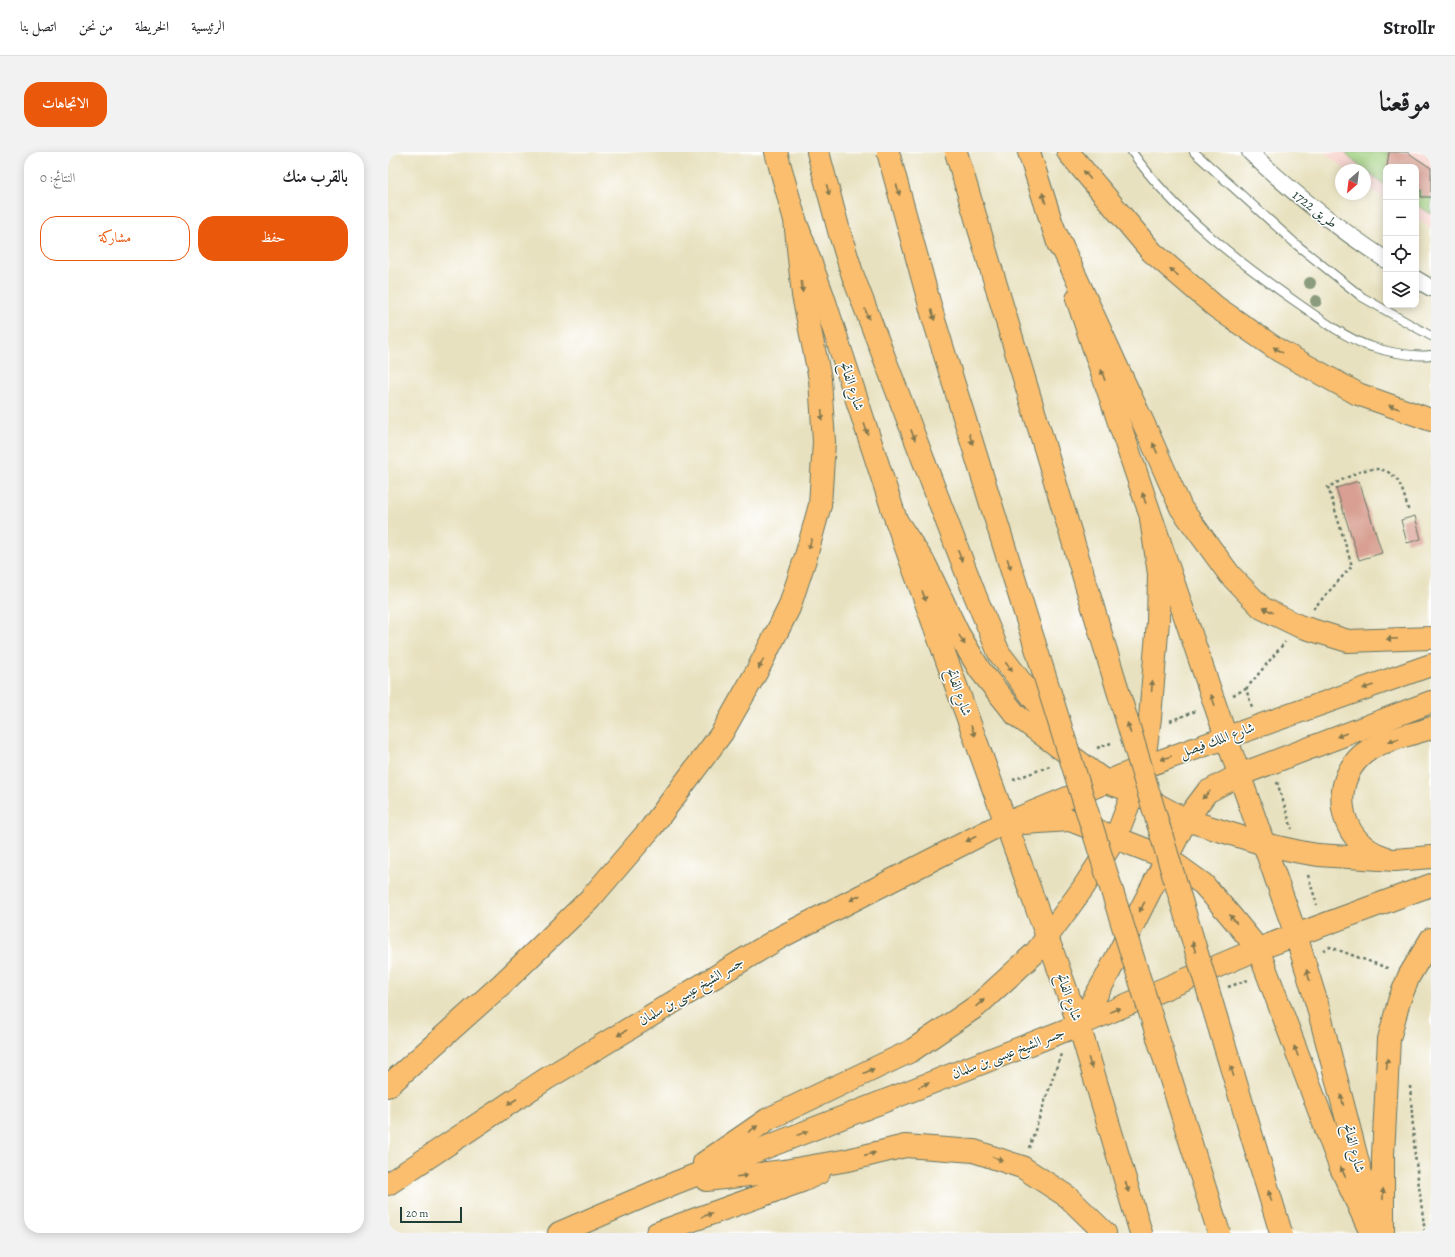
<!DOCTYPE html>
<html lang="ar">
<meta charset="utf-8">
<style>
:root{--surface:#fff;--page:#f2f2f2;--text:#202124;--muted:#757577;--line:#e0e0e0;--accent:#ea580c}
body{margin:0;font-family:Alegreya,Amiri,serif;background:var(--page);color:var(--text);direction:rtl}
.controls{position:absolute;right:12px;top:12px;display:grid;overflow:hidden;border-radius:8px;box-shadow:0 2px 10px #0003}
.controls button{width:36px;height:36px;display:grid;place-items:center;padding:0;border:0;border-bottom:1px solid var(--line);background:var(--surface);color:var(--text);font:20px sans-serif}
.compass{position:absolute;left:947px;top:12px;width:36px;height:36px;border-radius:50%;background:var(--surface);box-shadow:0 2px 10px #0003;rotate:208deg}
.scale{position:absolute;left:12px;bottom:10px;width:62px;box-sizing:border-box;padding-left:4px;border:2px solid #1f3d34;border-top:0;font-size:11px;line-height:14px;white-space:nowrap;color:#1f3d34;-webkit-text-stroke:3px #fff;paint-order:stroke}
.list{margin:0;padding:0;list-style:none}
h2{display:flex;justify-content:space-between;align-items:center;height:52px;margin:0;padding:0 16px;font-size:17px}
h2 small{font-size:13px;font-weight:400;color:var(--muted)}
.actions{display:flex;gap:8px;padding:12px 16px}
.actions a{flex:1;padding:9px 0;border:1px solid var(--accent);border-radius:16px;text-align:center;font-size:14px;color:var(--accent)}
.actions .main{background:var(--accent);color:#fff}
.icon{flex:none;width:22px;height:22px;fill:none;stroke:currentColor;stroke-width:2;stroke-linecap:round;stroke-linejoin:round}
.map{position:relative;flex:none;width:1043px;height:1081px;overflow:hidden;direction:ltr;border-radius:16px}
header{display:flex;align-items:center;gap:24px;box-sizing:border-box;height:56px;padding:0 20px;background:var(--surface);border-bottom:1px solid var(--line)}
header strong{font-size:19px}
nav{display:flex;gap:22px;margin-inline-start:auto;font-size:14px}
.intro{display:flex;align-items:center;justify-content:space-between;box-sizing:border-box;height:96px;padding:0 24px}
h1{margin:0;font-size:28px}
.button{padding:10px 18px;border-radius:16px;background:var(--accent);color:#fff;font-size:14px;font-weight:700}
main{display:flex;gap:24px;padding:0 24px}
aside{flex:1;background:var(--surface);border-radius:16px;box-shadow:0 2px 10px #0003}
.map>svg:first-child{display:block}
</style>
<header>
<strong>Strollr</strong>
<nav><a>الرئيسية</a><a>الخريطة</a><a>من نحن</a><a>اتصل بنا</a></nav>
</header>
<div class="intro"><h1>موقعنا</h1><a class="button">الاتجاهات</a></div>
<main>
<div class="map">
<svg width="1043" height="1081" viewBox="0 0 1043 1081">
<rect width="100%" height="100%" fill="#fff"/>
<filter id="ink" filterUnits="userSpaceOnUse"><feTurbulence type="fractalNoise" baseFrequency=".025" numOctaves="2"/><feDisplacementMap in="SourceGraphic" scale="8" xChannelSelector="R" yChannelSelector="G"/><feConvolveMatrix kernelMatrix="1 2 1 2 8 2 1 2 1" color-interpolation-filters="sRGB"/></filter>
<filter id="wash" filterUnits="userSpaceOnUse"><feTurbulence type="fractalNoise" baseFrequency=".012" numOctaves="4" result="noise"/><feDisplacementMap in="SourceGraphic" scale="16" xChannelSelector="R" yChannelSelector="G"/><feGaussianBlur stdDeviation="0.9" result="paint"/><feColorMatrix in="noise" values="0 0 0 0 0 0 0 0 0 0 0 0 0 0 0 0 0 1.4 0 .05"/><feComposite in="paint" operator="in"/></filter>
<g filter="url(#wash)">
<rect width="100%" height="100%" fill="#e8e1bf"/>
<polygon fill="#f7d0c9" points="936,0 1043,0 1043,76 1028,67 1028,15 998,15 998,48 977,33 977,18 958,18"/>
<g fill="#a0d07f" stroke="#60865a">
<polygon points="957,0 1001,0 999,15 998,15 998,34 969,12"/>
<polygon points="1028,38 1033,38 1033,45 1043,45 1043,62 1028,52"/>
</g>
<g id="blocks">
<g fill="#d89f92">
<polygon points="1001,0 1019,0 1043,16 1043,45 1033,45 1033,38 1028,38 1028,15 999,15"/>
<polygon points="971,329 994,401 971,408 948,336"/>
<polygon points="1027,364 1033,387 1019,391 1013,368"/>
</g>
</g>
</g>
<g filter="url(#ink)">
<use href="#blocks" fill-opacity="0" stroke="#657665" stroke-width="1"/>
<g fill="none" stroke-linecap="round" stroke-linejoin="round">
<g stroke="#657665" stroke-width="10">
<g id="lane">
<path d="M744 0C788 62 849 109 911 152 931 166 955 184 978 193 983 195 990 196 995 198 1011 202 1026 205 1043 203"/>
<polyline points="806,0 909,93 974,145 1043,184"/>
</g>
</g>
<g stroke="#657665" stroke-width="18">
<g id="street">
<path d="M862 0C905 42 948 75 998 108"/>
<polyline points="1028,127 1043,136"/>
</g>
</g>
<g stroke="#657665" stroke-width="24">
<g id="primary">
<polyline points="388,0 407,68 435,144 508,368 691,873 753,1081"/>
<polyline points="641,0 671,94"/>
<polyline points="689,147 838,585 908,783 929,852 987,1076"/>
</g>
</g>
<g stroke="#657665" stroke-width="24">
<g id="highway">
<polyline points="430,0 451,79 465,124 587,443 611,501 675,585"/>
<polyline points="680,0 764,100 828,155 890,198 970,242 1043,268"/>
<polyline points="665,75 735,228 760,281 793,356 842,423 874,456 911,474 960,489 1043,486"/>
<polyline points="508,368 537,412 570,481 592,518 628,563 718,630 746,640 798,668 876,692 912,700 930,703 1007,708 1043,705"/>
<polyline points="636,671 682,668 779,706 815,732 842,763 870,797 952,1014 983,1081"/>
<path d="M996 705C948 690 939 624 982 597 996 588 1026 582 1043 576"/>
<polyline points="691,873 718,826 798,668 819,640 851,623 1043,550"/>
<polyline points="0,934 114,832 202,747 263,676 334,581 369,519 401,456 418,404 432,353 436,290 432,227 415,143 407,68"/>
<polyline points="316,1011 380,967 523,899 589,854 648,800 695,736 728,685 755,615 762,566 770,469 771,422 763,367"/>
<polyline points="318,1028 396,1019 460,1008 517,994 586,999 634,1015 680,1045 717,1081"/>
<polyline points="0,1032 158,927 393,785 604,677 755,615 1043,513"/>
<polyline points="171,1081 287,1031 691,873 870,797 1043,733"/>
<polyline points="269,1081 414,1029 431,1021"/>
<polyline points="995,1081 995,1003 1001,887 1011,849 1021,824 1043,787"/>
</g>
</g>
<g stroke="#657665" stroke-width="2.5" stroke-dasharray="3 3" stroke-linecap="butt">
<path d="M925 457 964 414 940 335C958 327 980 310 1000 320 1005 323 1009 326 1011 331 1016 340 1018 351 1021 360"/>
<polyline points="858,537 897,490"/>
<polyline points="845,543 858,537 864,555"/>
<polyline points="782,569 808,559"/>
<polyline points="709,596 723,591"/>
<polyline points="625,628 662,614"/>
<polyline points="889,630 904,677"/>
<polyline points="920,723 929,753"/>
<polyline points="935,798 942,795 1002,817"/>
<polyline points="840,835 860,828"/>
<polyline points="1022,934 1027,1003 1037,1081"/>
<polyline points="641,996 673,902"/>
</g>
<use href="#lane" stroke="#fff" stroke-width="8"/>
<use href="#street" stroke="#fff" stroke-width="16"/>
<use href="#primary" stroke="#fbbe6e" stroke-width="22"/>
<use href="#highway" stroke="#fbbe6e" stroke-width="22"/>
<g stroke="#657665" stroke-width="24" stroke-linecap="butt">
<g id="primary-bridge">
<polyline points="500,0 546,168 612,381 831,1081"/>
<polyline points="568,0 893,1081"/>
</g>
</g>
<use href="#primary-bridge" stroke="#fbbe6e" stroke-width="22"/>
</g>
<g fill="#8b9b7d">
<circle cx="922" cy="131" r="6"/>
<circle cx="928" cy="149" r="6"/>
</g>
<defs><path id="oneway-solid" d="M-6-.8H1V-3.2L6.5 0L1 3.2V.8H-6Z"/></defs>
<g fill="#82774e">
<use href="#oneway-solid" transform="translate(699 23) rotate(-130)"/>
<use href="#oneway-solid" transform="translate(440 38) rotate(75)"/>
<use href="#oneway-solid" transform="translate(510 38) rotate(74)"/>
<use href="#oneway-solid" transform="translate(656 46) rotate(-108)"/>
<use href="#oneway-solid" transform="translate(786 120) rotate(-139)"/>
<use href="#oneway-solid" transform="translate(414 135) rotate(84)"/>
<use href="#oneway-solid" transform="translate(479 162) rotate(69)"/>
<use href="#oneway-solid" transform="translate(545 163) rotate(74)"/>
<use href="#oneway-solid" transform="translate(890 198) rotate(-148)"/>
<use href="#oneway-solid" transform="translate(715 223) rotate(-109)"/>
<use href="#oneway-solid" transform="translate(1006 255) rotate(-161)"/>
<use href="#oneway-solid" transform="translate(434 263) rotate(87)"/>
<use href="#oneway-solid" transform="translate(478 277) rotate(72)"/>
<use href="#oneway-solid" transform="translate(525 283) rotate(69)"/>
<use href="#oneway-solid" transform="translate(583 287) rotate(73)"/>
<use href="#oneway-solid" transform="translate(767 296) rotate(-114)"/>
<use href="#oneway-solid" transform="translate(756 346) rotate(-108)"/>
<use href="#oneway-solid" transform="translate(422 392) rotate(105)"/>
<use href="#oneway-solid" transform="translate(572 404) rotate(69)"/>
<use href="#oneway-solid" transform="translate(621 412) rotate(73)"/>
<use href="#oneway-solid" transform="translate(536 444) rotate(70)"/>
<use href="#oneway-solid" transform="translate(880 458) rotate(-153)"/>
<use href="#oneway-solid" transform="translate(1004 487) rotate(178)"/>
<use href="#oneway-solid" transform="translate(574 488) rotate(59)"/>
<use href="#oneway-solid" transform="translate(373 512) rotate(116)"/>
<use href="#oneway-solid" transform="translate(621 515) rotate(52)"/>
<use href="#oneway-solid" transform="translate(764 534) rotate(-85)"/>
<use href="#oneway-solid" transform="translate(980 535) rotate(161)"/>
<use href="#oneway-solid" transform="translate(825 548) rotate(-109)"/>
<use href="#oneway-solid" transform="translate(741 576) rotate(-107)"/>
<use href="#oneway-solid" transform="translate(585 579) rotate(70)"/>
<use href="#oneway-solid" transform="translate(954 583) rotate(159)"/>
<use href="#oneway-solid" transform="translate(1006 588) rotate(162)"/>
<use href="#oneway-solid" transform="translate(778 606) rotate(160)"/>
<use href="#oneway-solid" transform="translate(818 643) rotate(135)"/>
<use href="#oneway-solid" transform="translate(583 687) rotate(153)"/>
<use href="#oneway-solid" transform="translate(467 746) rotate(153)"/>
<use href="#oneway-solid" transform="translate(754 755) rotate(117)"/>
<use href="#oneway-solid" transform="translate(845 767) rotate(-129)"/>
<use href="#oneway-solid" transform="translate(806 795) rotate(-107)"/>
<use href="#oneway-solid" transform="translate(920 823) rotate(-107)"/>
<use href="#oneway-solid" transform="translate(592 851) rotate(-41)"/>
<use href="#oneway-solid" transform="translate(727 858) rotate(-23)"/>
<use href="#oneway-solid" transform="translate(234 881) rotate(149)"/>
<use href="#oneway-solid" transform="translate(908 899) rotate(-111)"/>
<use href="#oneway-solid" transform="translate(702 911) rotate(73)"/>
<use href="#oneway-solid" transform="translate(999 912) rotate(-85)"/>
<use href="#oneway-solid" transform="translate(481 919) rotate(-25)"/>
<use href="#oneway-solid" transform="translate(844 919) rotate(-107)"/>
<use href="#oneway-solid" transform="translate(536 933) rotate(-22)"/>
<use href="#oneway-solid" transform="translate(954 948) rotate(-105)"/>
<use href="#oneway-solid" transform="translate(124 950) rotate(147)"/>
<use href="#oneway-solid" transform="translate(365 977) rotate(-35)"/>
<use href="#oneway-solid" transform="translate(415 981) rotate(-22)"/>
<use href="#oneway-solid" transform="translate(482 1002) rotate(-13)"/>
<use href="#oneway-solid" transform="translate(610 1007) rotate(19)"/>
<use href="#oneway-solid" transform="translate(955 1020) rotate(-115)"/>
<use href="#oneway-solid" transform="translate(354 1024) rotate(-7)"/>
<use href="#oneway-solid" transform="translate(739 1035) rotate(73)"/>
<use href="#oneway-solid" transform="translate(995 1042) rotate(-90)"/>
<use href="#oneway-solid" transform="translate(882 1044) rotate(-107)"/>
<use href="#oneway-solid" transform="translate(319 1063) rotate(-20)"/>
</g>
</g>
<g text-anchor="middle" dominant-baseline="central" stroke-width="3" stroke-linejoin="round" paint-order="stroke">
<g font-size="14" fill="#1f3d34" stroke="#fff">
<text transform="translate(927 57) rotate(38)">طريق 1722</text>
<text transform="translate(464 234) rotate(72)">شارع الفاتح</text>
<text transform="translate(571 540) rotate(70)">شارع الفاتح</text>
<text transform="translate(829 588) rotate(-20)">شارع الملك فيصل</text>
<text transform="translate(303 839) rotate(-31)">جسر الشيخ عيسى بن سلمان</text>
<text transform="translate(681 845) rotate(70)">شارع الفاتح</text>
<text transform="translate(620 901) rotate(-21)">جسر الشيخ عيسى بن سلمان</text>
<text transform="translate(966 996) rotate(75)">شارع الفاتح</text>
</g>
</g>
</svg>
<div class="controls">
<button>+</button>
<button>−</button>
<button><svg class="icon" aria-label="locate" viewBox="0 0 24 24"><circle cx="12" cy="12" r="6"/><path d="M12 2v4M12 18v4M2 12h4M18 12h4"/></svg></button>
<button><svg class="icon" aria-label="layers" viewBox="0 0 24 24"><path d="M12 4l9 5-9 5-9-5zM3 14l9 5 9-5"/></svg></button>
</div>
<svg class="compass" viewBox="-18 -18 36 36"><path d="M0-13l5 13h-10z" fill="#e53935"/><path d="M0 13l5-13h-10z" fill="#757577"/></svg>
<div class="scale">20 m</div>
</div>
<aside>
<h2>بالقرب منك<small>النتائج: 0</small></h2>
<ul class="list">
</ul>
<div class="actions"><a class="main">حفظ</a><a>مشاركة</a></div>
</aside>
</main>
